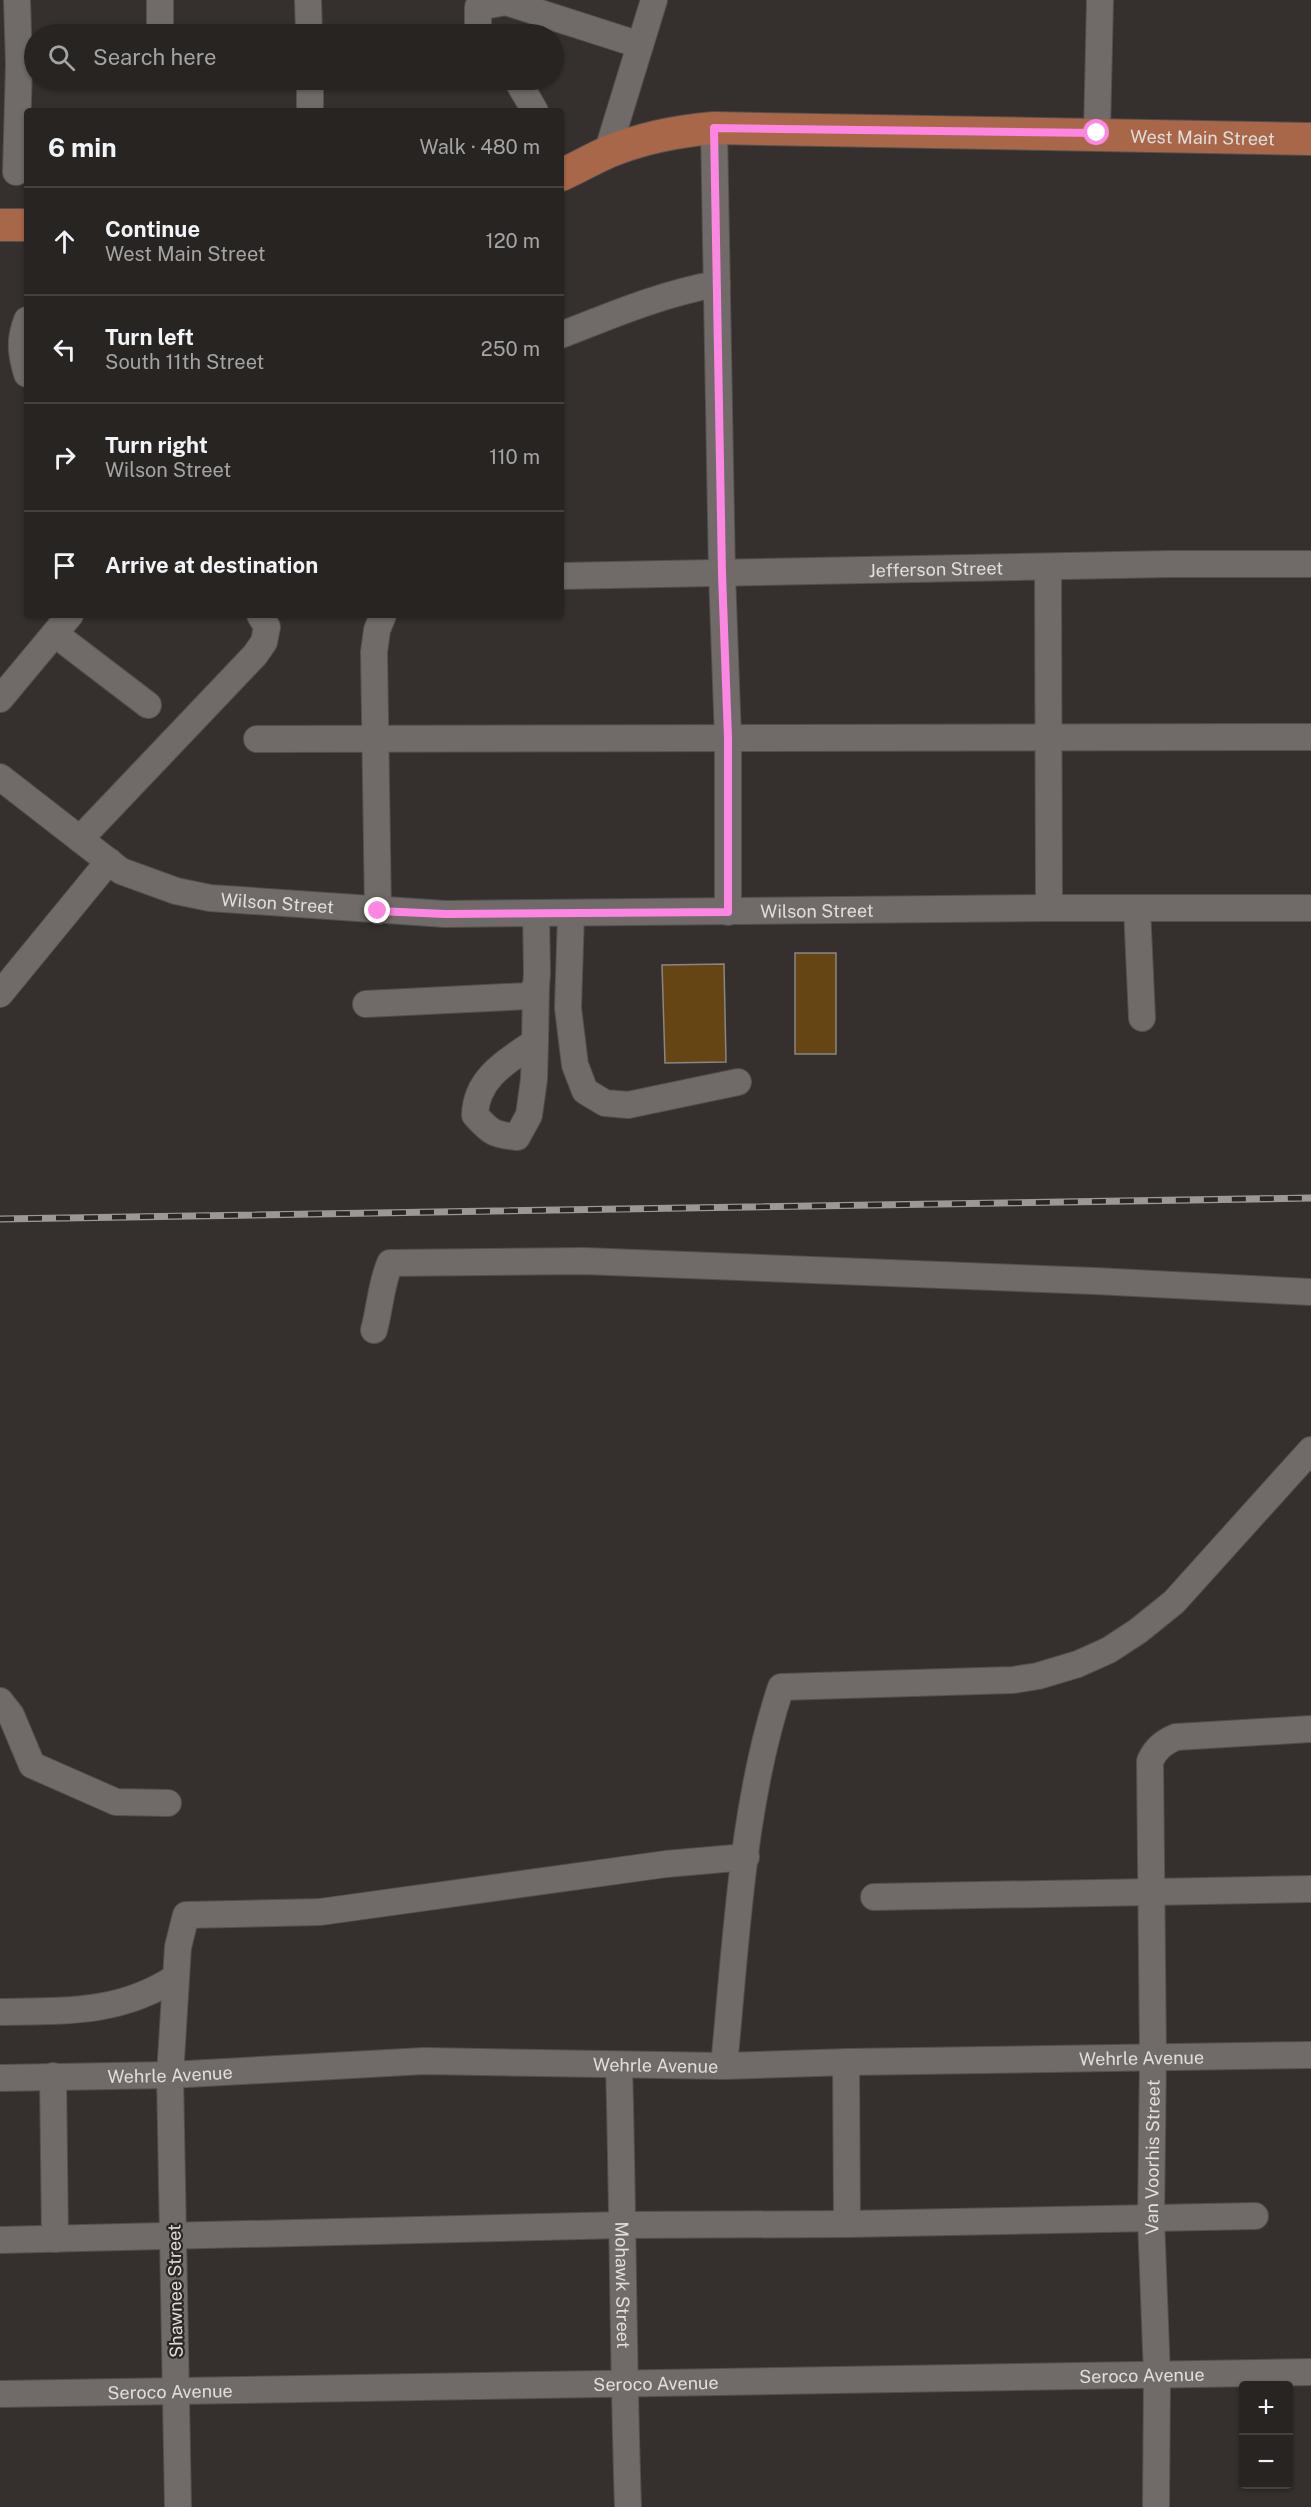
<!DOCTYPE html>
<meta charset="utf-8">
<style>
:root{--surface:#282422;--page:#34302f;--text:#f1f3f6;--muted:#a5a4a5;--line:#444140}
body{margin:0;font-family:"Public Sans",sans-serif;background:var(--page);color:var(--text)}
.controls{position:absolute;right:18px;bottom:18px;display:grid;overflow:hidden;border-radius:6px;box-shadow:0 2px 4px #0004}
.controls button{width:54px;height:54px;display:grid;place-items:center;padding:0;border:0;border-bottom:2px solid var(--line);background:var(--surface);color:var(--text);font:30px sans-serif}
.stop{position:absolute;width:18px;height:18px;margin:-14px;border:4px solid #fd86e2;border-radius:50%;background:#fff}
.stop.end{background:#fd86e2;border-color:#fff;box-shadow:0 2px 6px #0008}
.list{margin:0;padding:0;list-style:none}
h2{display:flex;justify-content:space-between;align-items:center;height:78px;margin:0;padding:0 24px;font-size:26px}
h2 small{font-size:20px;font-weight:400;color:var(--muted)}
.list li{display:grid;grid-template-columns:39px 1fr auto;gap:18px;align-items:center;box-sizing:border-box;height:108px;padding:0 24px;border-top:2px solid var(--line)}
.list b{display:block;font-size:22px;white-space:nowrap}
.list p{margin:0;font-size:20px;white-space:nowrap;color:var(--muted)}
.list em{font-size:20px;font-style:normal;color:var(--muted)}
.icon{flex:none;width:33px;height:33px;fill:none;stroke:currentColor;stroke-width:2;stroke-linecap:round;stroke-linejoin:round}
.map{position:relative;flex:none;width:1311px;height:2507px;overflow:hidden}
.search{position:absolute;background:var(--surface);box-shadow:0 2px 4px #0004;left:24px;top:24px;width:540px;height:66px;display:flex;align-items:center;gap:15px;box-sizing:border-box;padding:0 21px;border-radius:33px;color:var(--muted);font-size:22px}
.panel{position:absolute;background:var(--surface);box-shadow:0 2px 4px #0004;left:24px;top:108px;width:540px;height:510px;border-radius:6px}
.map>svg:first-child{display:block}
</style>
<div class="map">
<svg width="1311" height="2507" viewBox="0 0 1311 2507">
<rect width="100%" height="100%" fill="#35302e"/>
<g fill="#654513" stroke="#8a8681" stroke-width="1.5">
<rect x="795" y="953" width="41" height="101"/>
<polygon points="724,964 726,1062 665,1063 662,965"/>
</g>
<g fill="none" stroke-linecap="round" stroke-linejoin="round">
<g stroke="#544f4d" stroke-width="28">
<g id="minor">
<polyline points="308,0 309,34"/>
<polyline points="160,34 160,0"/>
<polyline points="478,34 478,7 506,2 640,45"/>
<polyline points="310,80 310,111"/>
<polyline points="517,80 535,111"/>
<polyline points="714,128 722,574 728,738 728,912"/>
<polyline points="1097,133 1100,0"/>
<polyline points="607,153 654,0"/>
<polyline points="16,172 19,64 17,0"/>
<path d="M27 320C19 340 21 354 27 374"/>
<path d="M561 335C612 315 664 293 717 284"/>
<polyline points="1048,567 1049,908"/>
<path id="s1" d="M561 576 1169 564H1311"/>
<polyline points="55,634 148,705"/>
<polyline points="0,699 70,615"/>
<polyline points="257,739 1311,737"/>
<path id="s2" d="M0 777 121 871 176 891 210 898 445 914 1049 908H1311"/>
<polyline points="80,839 255,655 264,642 267,627 260,615"/>
<polyline points="1137,908 1142,1018"/>
<polyline points="378,911 374,652 377,630 383,615"/>
<polyline points="571,913 568,1008 575,1065 585,1091 605,1103 628,1105 738,1082"/>
<polyline points="0,994 109,861"/>
<polyline points="366,1004 528,996 536,987 537,973 536,913"/>
<path d="M535 1042 534 1079 529 1115 517 1137C494 1135 490 1132 475 1115 476 1078 507 1061 535 1042Z"/>
<polyline points="535,1042 536,987"/>
<path d="M374 1330C380 1308 381 1284 390 1263L584 1261 1095 1281 1311 1292"/>
<polyline points="0,1701 11,1715 32,1765 116,1802 168,1803"/>
<polyline points="874,1897 1311,1889"/>
<path d="M0 2012C63 2011 121 2014 176 1977"/>
<polyline points="846,2062 847,2224"/>
<path id="s3" d="M619 2065C623 2212 623 2360 628 2507"/>
<path d="M724 2066C736 1944 742 1803 781 1687L1013 1680 1038 1676 1078 1664 1109 1650 1138 1631 1174 1602 1311 1450"/>
<polyline points="53,2076 55,2239"/>
<path id="s4" d="M0 2078 170 2075 424 2061 724 2066 849 2062 1311 2055"/>
<polyline points="0,2240 623,2225 847,2224 1255,2216"/>
<path id="s5" d="M0 2394 1311 2372"/>
<polyline points="178,2507 170,2075 178,1947 186,1915 320,1912 666,1864 746,1857"/>
<path id="s6" d="M1156 2507 1157 2375 1151 2219 1153 2057 1150 1761C1156 1748 1164 1742 1176 1737L1311 1729"/>
</g>
</g>
<g stroke="#544f4d" stroke-width="34">
<g id="major">
<path id="s7" d="M561 175C577 168 592 159 608 152 642 138 677 131 714 128L1311 139"/>
<polyline points="0,225 27,225"/>
</g>
</g>
<use href="#minor" stroke="#706b68" stroke-width="26"/>
<use href="#major" stroke="#a86749" stroke-width="32"/>
<g stroke="#9c9896" stroke-width="7">
<polyline id="rail" points="0,1219 1311,1198"/>
</g>
<use href="#rail" stroke="#2b2724" stroke-width="4.5" stroke-dasharray="14" stroke-linecap="butt"/>
</g>
<g fill="none" stroke-linecap="round" stroke-linejoin="round">
<polyline stroke="#fd86e2" stroke-width="8" points="378,911 445,914 728,912 728,738 722,574 714,128 1097,133"/>
</g>
<g text-anchor="middle" dominant-baseline="central" stroke-width="4.5" stroke-linejoin="round" paint-order="stroke">
<g font-size="18" fill="#e0dddb" stroke="#2b2724">
<text stroke="none"><textPath href="#s7" startOffset="650">West Main Street</textPath></text>
<text stroke="none"><textPath href="#s1" startOffset="375">Jefferson Street</textPath></text>
<text stroke="none"><textPath href="#s2" startOffset="314">Wilson Street</textPath></text>
<text stroke="none"><textPath href="#s2" startOffset="854">Wilson Street</textPath></text>
<text stroke="none"><textPath href="#s4" startOffset="1142">Wehrle Avenue</textPath></text>
<text stroke="none"><textPath href="#s4" startOffset="656">Wehrle Avenue</textPath></text>
<text stroke="none"><textPath href="#s4" startOffset="170">Wehrle Avenue</textPath></text>
<text stroke="none"><textPath href="#s6" startOffset="350">Van Voorhis Street</textPath></text>
<text stroke="none"><textPath href="#s3" startOffset="220">Mohawk Street</textPath></text>
<text transform="translate(175 2291) rotate(-91)">Shawnee Street</text>
<text stroke="none"><textPath href="#s5" startOffset="1142">Seroco Avenue</textPath></text>
<text stroke="none"><textPath href="#s5" startOffset="656">Seroco Avenue</textPath></text>
<text stroke="none"><textPath href="#s5" startOffset="170">Seroco Avenue</textPath></text>
</g>
</g>
</svg>
<div class="controls">
<button>+</button>
<button>−</button>
</div>
<div class="stop" style="left:1097px;top:133px"></div>
<div class="stop end" style="left:378px;top:911px"></div>
<div class="search"><svg class="icon" aria-label="search" viewBox="0 0 24 24"><circle cx="10" cy="10" r="6"/><path d="M15 15l6 6"/></svg>Search here</div>
<section class="panel">
<h2>6 min<small>Walk · 480 m</small></h2>
<ul class="list">
<li><svg class="icon" aria-label="ahead" viewBox="0 0 24 24"><path d="M12 20V5M6 11l6-6 6 6"/></svg><div><b>Continue</b><p>West Main Street</p></div><em>120 m</em></li>
<li><svg class="icon" aria-label="left" viewBox="0 0 24 24"><path d="M17 20v-9H6M10 6l-5 5 5 5"/></svg><div><b>Turn left</b><p>South 11th Street</p></div><em>250 m</em></li>
<li><svg class="icon" aria-label="right" viewBox="0 0 24 24"><path d="M7 20v-9h11M14 6l5 5-5 5"/></svg><div><b>Turn right</b><p>Wilson Street</p></div><em>110 m</em></li>
<li><svg class="icon" aria-label="arrive" viewBox="0 0 24 24"><path d="M6 21V4h12l-3 4 3 4H6"/></svg><div><b>Arrive at destination</b></div></li>
</ul>
</section>
</div>
